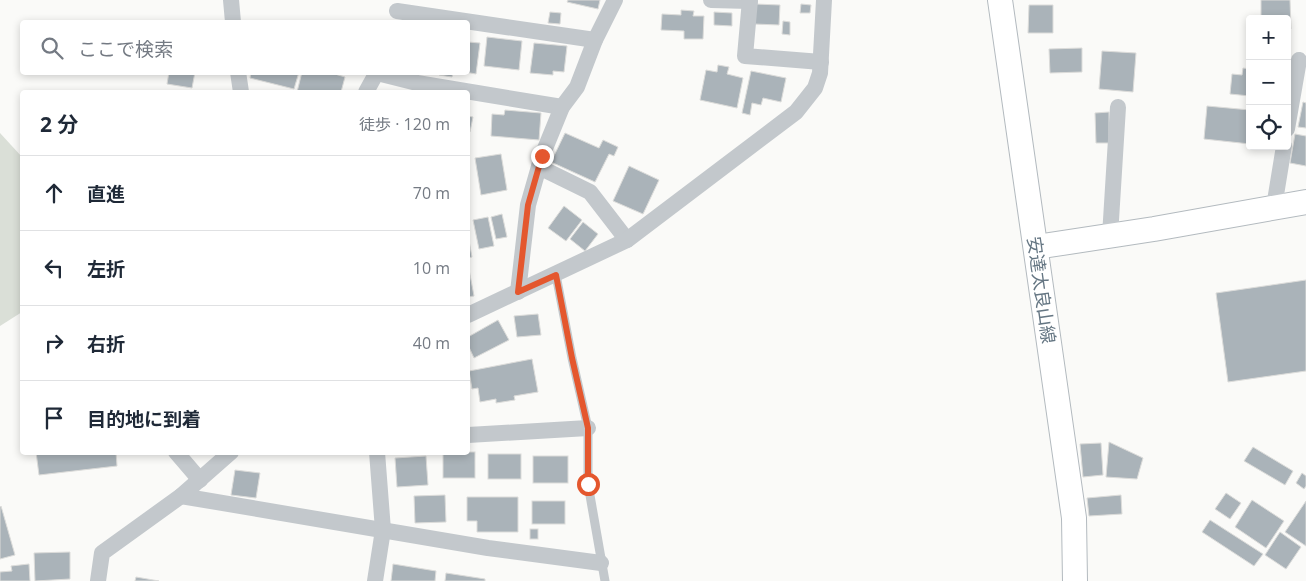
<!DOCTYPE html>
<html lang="ja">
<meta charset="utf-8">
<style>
:root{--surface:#fff;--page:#f6f6f7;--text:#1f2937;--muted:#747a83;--line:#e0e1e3}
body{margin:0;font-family:"Open Sans","Noto Sans JP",sans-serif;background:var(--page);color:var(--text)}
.controls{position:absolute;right:15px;top:15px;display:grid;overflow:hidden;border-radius:5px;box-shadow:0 2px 8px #0003}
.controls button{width:45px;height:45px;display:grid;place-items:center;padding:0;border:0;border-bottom:1px solid var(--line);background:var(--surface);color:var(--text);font:25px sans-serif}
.stop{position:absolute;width:15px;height:15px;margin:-11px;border:4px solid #e4572e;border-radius:50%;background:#fff}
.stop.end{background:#e4572e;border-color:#fff;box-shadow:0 1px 5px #0008}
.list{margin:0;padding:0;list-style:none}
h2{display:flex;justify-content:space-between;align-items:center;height:65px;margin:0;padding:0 20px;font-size:21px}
h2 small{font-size:16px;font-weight:400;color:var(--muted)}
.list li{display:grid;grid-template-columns:32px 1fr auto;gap:15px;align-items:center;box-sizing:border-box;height:75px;padding:0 20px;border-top:1px solid var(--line)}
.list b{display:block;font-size:19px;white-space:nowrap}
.list em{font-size:16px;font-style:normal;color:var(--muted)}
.icon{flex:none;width:28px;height:28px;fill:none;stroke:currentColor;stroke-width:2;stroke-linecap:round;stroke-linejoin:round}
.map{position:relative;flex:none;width:1306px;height:581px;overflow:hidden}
.search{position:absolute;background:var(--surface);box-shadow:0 2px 8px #0003;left:20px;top:20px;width:450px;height:55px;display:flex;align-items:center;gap:12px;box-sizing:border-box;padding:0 18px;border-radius:5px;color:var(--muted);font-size:19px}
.panel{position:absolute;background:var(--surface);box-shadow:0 2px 8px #0003;left:20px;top:90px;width:450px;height:365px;border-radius:5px}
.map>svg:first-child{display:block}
</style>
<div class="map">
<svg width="1306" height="581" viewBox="0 0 1306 581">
<rect width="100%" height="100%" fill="#fafaf8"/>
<polygon fill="#dadfd7" points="0,133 22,157 22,312 0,326"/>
<g fill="#aab3b9" stroke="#dcdcda">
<polygon points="568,0 600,0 598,9 567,2"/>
<polygon points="1261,0 1290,0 1291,29 1287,29 1287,19 1261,19"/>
<polygon points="755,4 780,5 779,25 754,24"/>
<polygon points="801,4 811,5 810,13 800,13"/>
<polygon points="1029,5 1053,5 1053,33 1028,33"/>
<polygon points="681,10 694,11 693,16 704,16 703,39 684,39 684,31 661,30 662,14 681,15"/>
<polygon points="550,12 561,13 560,24 548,23"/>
<polygon points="714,12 732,13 732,26 714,25"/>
<polygon points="783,21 790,22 790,35 782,34"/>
<polygon points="487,37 522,41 519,70 484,66"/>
<polygon points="468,42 480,43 476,74 465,72 468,72"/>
<polygon points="534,43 567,46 564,72 553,71 553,75 530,73"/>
<polygon points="1082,48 1082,72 1050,73 1049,49"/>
<polygon points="1102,51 1136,53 1133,92 1099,89"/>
<polygon points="718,65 729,67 727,74 743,78 737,108 700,100 706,70 717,72"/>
<polygon points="1243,68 1250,69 1250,96 1230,94 1232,74 1242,75"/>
<polygon points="751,71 786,78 781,102 763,98 761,105 752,103 750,115 742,113"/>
<polygon points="169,72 195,72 192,88 167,84"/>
<polygon points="251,72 299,72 294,89 250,78"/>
<polygon points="302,72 328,72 345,77 341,92 297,92"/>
<polygon points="439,72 453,72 452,77 439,75"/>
<polygon points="1303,102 1306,103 1306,128 1298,127"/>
<polygon points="1207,106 1250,110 1250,144 1204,139"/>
<polygon points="505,110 541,113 539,140 491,136 492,114 504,115"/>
<polygon points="1109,112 1109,143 1096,143 1095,113"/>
<polygon points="468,116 473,117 470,132 468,132"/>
<polygon points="565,133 599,148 603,140 618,147 614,156 609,154 595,182 551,162"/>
<polygon points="1295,134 1306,136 1306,166 1290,163"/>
<polygon points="501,154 507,190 481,195 475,158"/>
<polygon points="629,166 659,180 643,214 613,201"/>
<polygon points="564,206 582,220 566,241 548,228"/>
<polygon points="502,214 507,237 496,239 491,217"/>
<polygon points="488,217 494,246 479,249 473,220"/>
<polygon points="583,222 598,234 585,251 570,239"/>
<polygon points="468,235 472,257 468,258"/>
<polygon points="468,264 474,296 468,297"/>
<polygon points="1306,280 1306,371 1228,382 1216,293"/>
<polygon points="538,314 541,335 517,337 514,316"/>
<polygon points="498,320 509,340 474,358 468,345 468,337"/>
<polygon points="532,359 538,392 514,396 515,400 496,403 496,399 480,402 478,388 472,389 469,371"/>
<polygon points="1109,442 1143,458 1137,479 1106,477"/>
<polygon points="1101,443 1103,475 1083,477 1080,444"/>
<polygon points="1253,447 1293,471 1285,485 1244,461"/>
<polygon points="36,452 116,452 117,466 39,475"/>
<rect x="443" y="452" width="32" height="26"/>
<rect x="488" y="454" width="33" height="25"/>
<polygon points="426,456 428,485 397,487 395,458"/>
<rect x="533" y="456" width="35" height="27"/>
<polygon points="235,470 260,473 256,498 231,495"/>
<polygon points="1302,473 1306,476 1306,486 1304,489 1296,483"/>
<polygon points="1226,493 1241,503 1230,519 1215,509"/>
<polygon points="445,495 446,522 415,523 414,496"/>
<polygon points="1121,495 1122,514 1089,516 1087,498"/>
<polygon points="467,497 518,497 518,532 477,532 477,521 467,521"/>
<polygon points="1252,500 1284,521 1266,548 1235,527"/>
<rect x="532" y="501" width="33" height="23"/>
<polygon points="1306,501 1306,546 1285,532"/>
<polygon points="1,506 15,555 0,559 0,507"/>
<polygon points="1210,520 1263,554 1254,566 1202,532"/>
<rect x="530" y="529" width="8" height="10"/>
<polygon points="1280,532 1301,547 1286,569 1265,555"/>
<polygon points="70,552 70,579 35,581 34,553"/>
<polygon points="29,564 30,581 0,581 0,572 12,571 11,566"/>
<polygon points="393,564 436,571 435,581 391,581"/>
<polygon points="446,573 485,579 485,581 445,581"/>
<polygon points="136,577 159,581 135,581"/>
</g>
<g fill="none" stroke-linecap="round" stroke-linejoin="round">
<g stroke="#b3babf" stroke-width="26">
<g id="secondary">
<polyline points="1000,0 1074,518 1075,581"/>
<polyline points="1036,247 1154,229 1306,202"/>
</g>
</g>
<polyline stroke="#c3c8cc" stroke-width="9" points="556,275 572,358 588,428 588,484 605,581"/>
<g stroke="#c3c8cc" stroke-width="16">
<polyline points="231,0 233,22"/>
<polyline points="711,0 750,1"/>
<polyline points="750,0 745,56 821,62"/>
<polyline points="397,11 595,40"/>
<polyline points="238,72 241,92"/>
<polyline points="377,73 417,83 562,107"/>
<polyline points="366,92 377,72"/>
<polyline points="1287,129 1299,60"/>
<polyline points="539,167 590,192 627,240"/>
<polyline points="1274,207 1284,146"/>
<polyline points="1110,236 1118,107"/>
<polyline points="518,292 528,205 542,156 562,107 577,87 595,40 615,0"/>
<polyline points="468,315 627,240 796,112 815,88 820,73 824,0"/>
<polyline points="468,435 588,428"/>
<polyline points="176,452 200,480"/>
<polyline points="181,496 488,548 601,563"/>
<polyline points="98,581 102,553 181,496 231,452"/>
<polyline points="375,581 383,530 377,452"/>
</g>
<use href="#secondary" stroke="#fff" stroke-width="24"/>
</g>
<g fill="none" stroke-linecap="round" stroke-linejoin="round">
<polyline stroke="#e4572e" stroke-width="6" points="542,156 528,205 518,292 556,275 572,358 588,428 588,484"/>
</g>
<g text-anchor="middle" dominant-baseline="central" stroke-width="5" stroke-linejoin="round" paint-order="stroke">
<g font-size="18" fill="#657683" stroke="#fff">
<text transform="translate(1042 290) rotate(82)">安達太良山線</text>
</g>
</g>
</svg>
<div class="controls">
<button>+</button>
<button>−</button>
<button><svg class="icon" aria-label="locate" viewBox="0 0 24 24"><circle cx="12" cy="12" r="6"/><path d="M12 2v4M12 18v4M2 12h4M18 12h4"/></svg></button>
</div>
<div class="stop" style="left:588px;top:484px"></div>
<div class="stop end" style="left:542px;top:156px"></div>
<div class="search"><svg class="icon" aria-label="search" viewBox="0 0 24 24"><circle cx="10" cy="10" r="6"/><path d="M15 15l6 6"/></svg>ここで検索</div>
<section class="panel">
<h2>2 分<small>徒歩 · 120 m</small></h2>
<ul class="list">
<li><svg class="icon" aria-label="ahead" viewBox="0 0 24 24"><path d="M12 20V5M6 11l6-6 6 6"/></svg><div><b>直進</b></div><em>70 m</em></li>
<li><svg class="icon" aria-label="left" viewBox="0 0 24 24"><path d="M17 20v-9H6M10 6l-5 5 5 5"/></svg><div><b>左折</b></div><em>10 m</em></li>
<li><svg class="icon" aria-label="right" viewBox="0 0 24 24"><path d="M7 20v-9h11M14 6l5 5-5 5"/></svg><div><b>右折</b></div><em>40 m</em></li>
<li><svg class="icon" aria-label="arrive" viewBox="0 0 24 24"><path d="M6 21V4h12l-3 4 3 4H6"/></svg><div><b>目的地に到着</b></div></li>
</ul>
</section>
</div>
